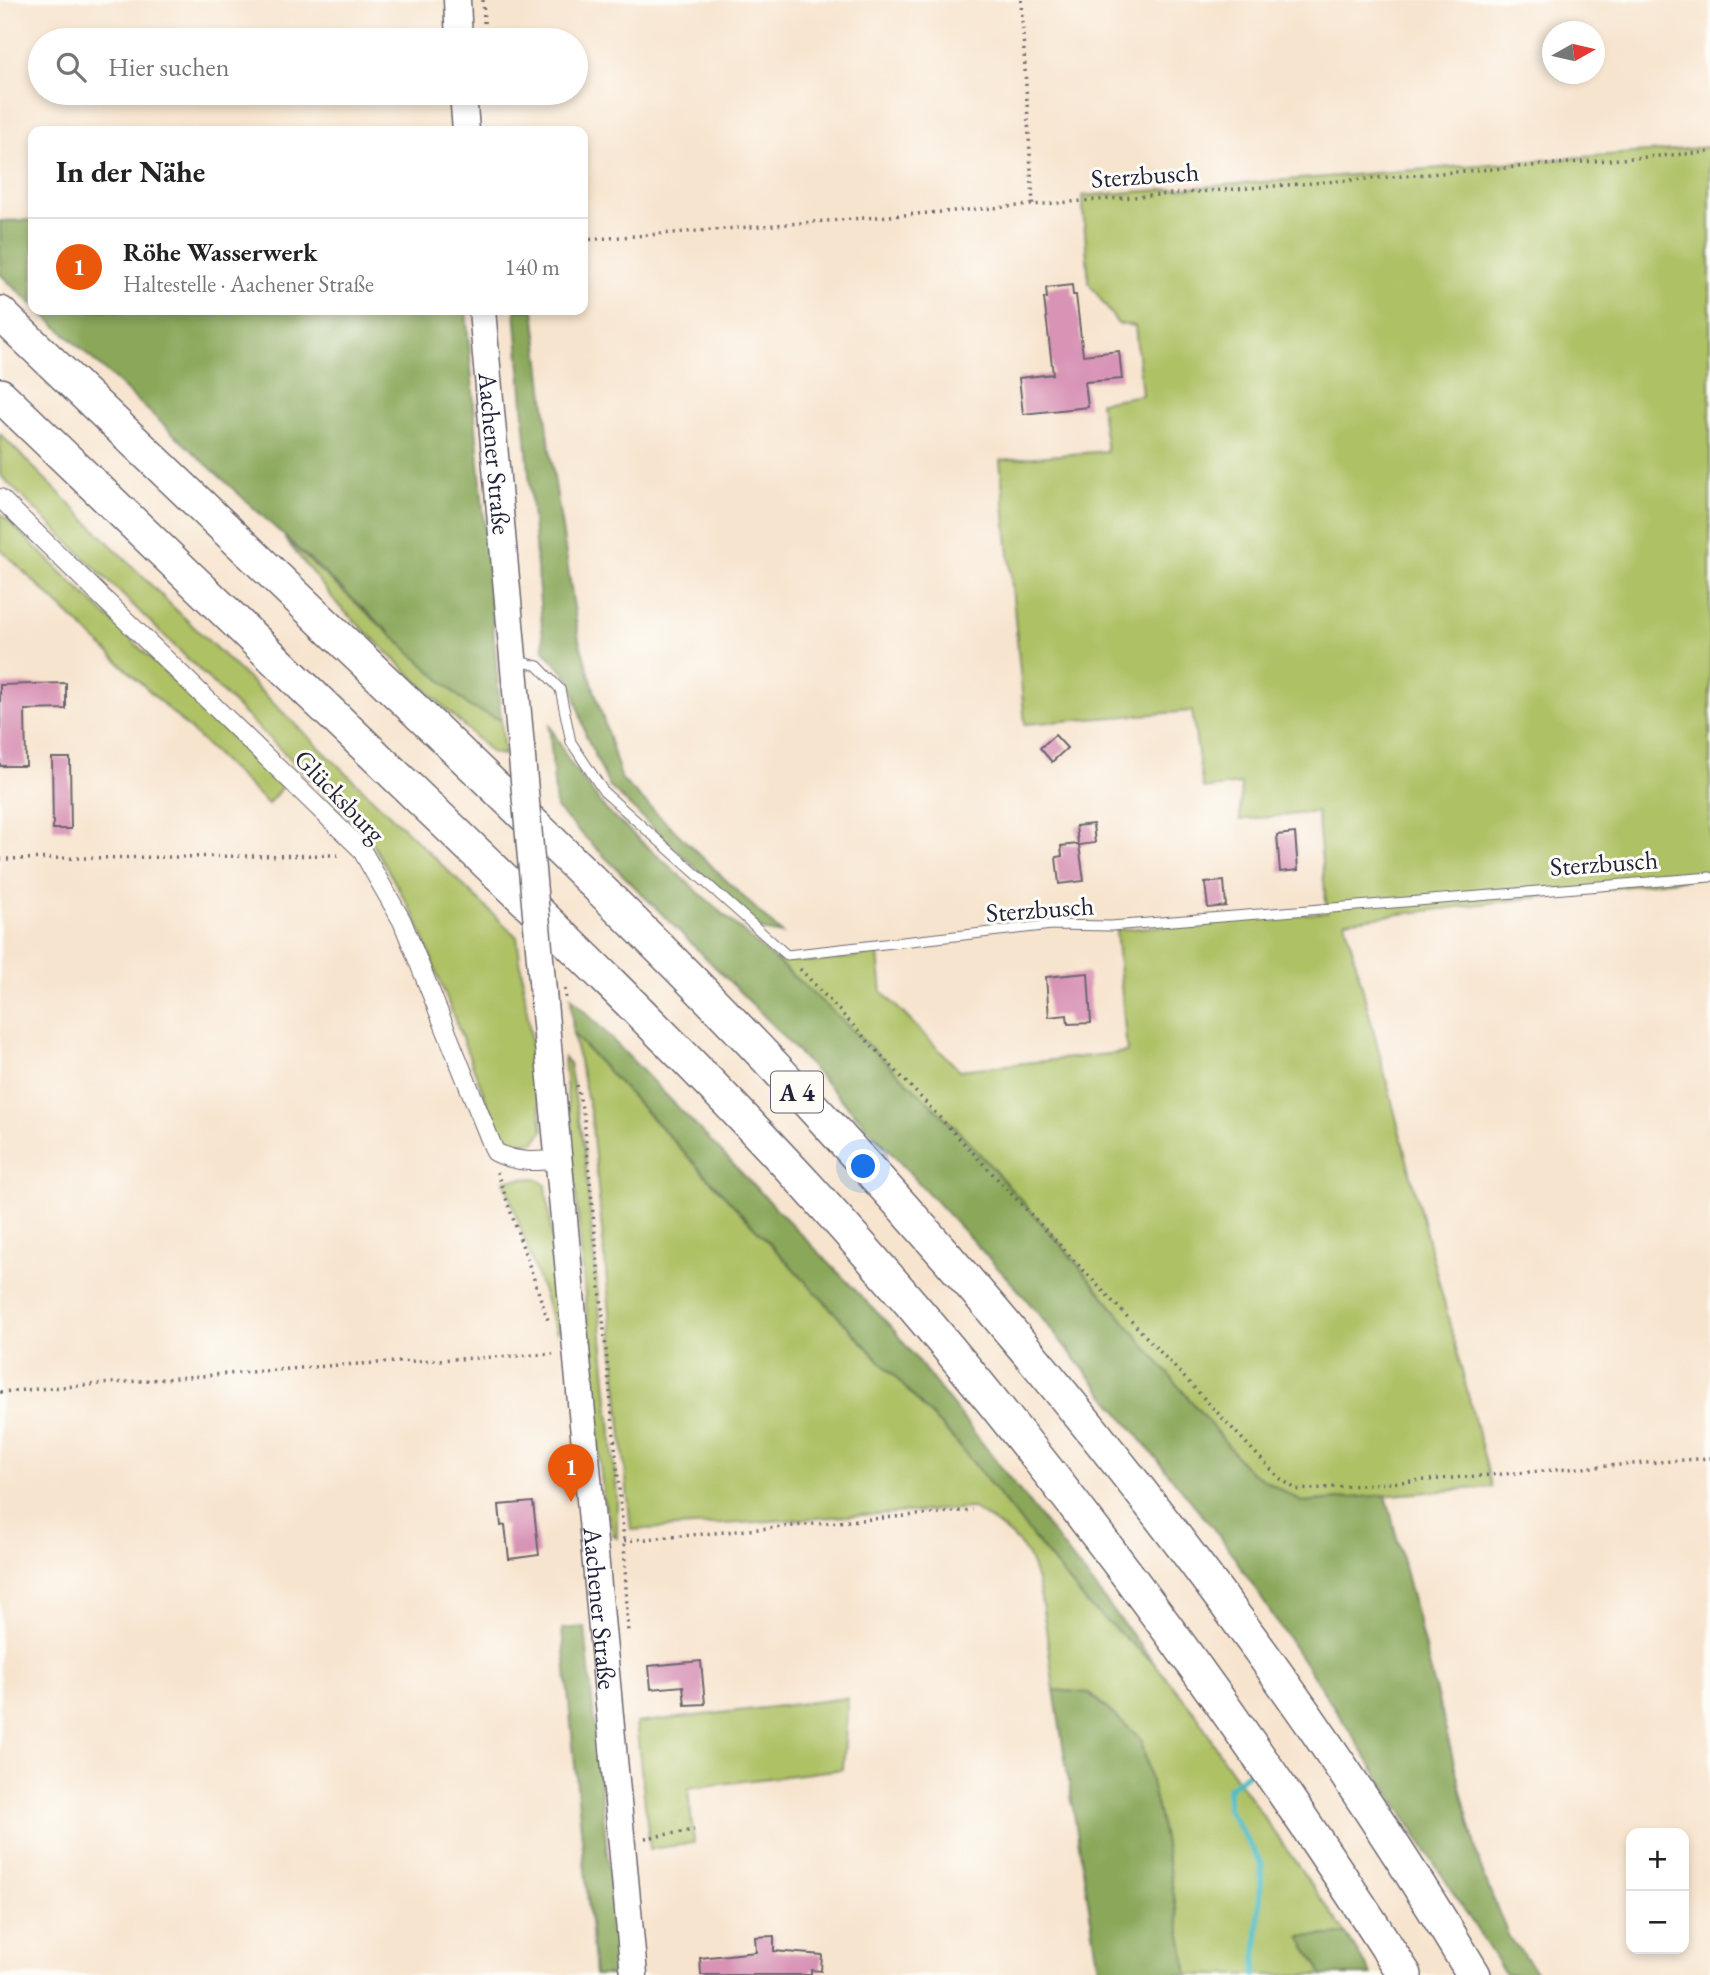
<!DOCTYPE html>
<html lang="de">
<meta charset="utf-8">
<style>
:root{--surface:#fff;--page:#f2f2f2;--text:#222;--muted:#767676;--line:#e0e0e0;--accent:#ea580c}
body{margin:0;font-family:"EB Garamond",serif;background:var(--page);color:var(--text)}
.controls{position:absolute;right:21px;bottom:21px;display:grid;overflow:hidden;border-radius:14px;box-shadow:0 4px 10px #0003}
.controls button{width:63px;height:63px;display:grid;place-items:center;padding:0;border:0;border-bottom:2px solid var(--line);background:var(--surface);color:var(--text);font:35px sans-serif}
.compass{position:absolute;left:1542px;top:21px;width:63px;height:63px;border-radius:50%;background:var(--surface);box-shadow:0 4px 10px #0003;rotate:82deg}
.you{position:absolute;left:864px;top:1167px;width:24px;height:24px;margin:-18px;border:5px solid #fff;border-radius:50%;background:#1a73e8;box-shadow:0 0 0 10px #1a73e833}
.badge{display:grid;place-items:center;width:46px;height:46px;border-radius:50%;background:var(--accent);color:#fff;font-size:23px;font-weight:700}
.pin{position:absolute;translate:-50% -58px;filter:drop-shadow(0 2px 4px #0008)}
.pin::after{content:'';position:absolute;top:37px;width:24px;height:21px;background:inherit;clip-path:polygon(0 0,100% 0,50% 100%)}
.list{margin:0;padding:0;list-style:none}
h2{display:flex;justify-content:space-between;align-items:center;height:91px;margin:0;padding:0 28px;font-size:30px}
h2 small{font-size:23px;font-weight:400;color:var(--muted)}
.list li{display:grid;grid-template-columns:46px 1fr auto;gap:21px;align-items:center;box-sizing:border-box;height:98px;padding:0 28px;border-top:2px solid var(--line)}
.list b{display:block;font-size:26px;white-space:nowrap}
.list p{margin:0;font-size:23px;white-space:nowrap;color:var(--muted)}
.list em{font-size:23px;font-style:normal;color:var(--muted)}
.icon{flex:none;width:38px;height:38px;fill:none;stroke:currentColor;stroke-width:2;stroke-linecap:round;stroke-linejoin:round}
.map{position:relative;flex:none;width:1710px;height:1975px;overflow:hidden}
.search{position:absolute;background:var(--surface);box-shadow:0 4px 10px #0003;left:28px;top:28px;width:560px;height:77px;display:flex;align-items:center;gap:18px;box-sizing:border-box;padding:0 24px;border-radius:38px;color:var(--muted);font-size:26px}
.panel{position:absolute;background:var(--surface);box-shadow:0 4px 10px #0003;left:28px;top:126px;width:560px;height:189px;border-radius:14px}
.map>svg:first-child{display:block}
</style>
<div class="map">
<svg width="1710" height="1975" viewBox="0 0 1710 1975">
<rect width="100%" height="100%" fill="#fdfcf7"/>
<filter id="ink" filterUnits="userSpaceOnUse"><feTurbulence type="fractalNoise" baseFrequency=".0143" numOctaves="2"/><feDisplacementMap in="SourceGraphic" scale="14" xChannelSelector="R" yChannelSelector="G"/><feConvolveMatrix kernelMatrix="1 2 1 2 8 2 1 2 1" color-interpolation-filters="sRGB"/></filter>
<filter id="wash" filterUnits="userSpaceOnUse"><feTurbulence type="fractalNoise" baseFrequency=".00686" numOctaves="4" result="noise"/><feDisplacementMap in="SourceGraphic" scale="28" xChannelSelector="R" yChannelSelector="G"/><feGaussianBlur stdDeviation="1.57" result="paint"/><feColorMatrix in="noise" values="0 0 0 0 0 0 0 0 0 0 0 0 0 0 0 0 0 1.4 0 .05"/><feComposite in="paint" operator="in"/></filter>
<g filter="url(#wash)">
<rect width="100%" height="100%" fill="#f7e4ce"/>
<g fill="#aec165" stroke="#687250" stroke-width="2">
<polygon points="1710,147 1710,876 1345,921 1492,1487 1302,1502 1249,1471 1057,1240 959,1131 775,959 812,962 878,954 882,992 959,1070 1127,1052 1116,930 1327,912 1317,812 1240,820 1241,784 1203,789 1192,711 1025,724 1000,460 1107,451 1100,402 1142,395 1135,326 1118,324 1089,283 1082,196"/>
<polygon points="0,434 171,605 517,937 543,1130 535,1142 513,1143 497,1128 415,917 367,834 0,475"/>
<polygon points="0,513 283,786 268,804 0,549"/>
<polygon points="284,538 470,707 501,720 504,755 492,753 339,606"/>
<path d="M573 1034 957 1443 1088 1605 1155 1664 1197 1715 1221 1756 1346 1934 1301 1937 1323 1975H1188L1163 1834 1141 1739 1089 1693 1054 1690C1049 1656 1043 1574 1023 1548 1009 1531 991 1520 972 1508L631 1530 591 1115Z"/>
<polygon points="564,1058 569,1063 584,1149 617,1495 617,1538 613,1535 603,1497"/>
<polygon points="535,1178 546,1185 561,1328 557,1333 504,1180"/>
<polygon points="848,1698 843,1769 688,1788 694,1843 650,1849 636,1723"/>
</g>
<g fill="#8aa75a" stroke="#56644a" stroke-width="2">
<polygon points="33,220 33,305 0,274 0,221"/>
<polygon points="39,310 466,310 501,720 470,707"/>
<polygon points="515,310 534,310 551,457 579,640 622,780 782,934 761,930 609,786 586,736 571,681 544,650"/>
<polygon points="549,724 569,761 606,810 831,1010 959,1131 1057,1240 1249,1471 1302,1502 1386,1495 1481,1869 1508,1935 1539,1975 1506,1975 1347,1727 1222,1539 1086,1372 1022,1294 763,1015 556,808"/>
<polygon points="571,997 892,1328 1155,1664 1088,1605 957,1443 573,1034"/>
<polygon points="585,1627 619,1975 595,1975 562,1629"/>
<polygon points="1054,1690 1089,1693 1141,1739 1163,1834 1188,1975 1100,1975"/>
<polygon points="1346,1934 1372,1975 1323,1975 1300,1937"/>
</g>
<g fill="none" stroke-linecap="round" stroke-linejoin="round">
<polyline stroke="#4ebdc4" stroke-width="6" points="1254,1768 1228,1789 1228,1809 1262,1865 1255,1975"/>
</g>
<g id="blocks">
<g fill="#d893b5">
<polygon points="1072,285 1073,295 1076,295 1083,355 1119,351 1122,379 1085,382 1088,407 1023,414 1019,378 1053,374 1044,298 1047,298 1046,288"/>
<polygon points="66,683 66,709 25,710 26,766 0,766 0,685"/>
<polygon points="1055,735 1067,748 1052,762 1040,748"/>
<polygon points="52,758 70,758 71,829 53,829"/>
<polygon points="1093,824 1095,843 1079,845 1084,881 1059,884 1056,857 1062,856 1061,846 1078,844 1076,826"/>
<polygon points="1295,833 1298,870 1280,872 1277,835"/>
<polygon points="1224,881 1226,906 1208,908 1205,883"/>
<polygon points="1088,973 1091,1023 1068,1024 1067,1015 1049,1017 1046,977"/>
<polygon points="533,1502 539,1555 509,1559 505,1525 501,1526 499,1505"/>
<polygon points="701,1661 705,1704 685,1705 683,1686 651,1689 649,1666"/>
<polygon points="774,1936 774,1951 822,1955 821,1971 811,1970 811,1975 701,1975 700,1958 756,1952 755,1937"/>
</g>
</g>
</g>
<g filter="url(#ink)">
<use href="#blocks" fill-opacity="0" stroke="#6d666e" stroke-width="2"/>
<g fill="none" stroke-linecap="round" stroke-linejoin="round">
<g stroke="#6d666e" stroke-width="11">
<polyline id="lane" points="515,660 538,666 560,689 571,742 604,792 787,955 1052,925 1111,926 1710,877"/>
</g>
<g stroke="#6d666e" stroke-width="20">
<path id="street" d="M0 498 361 849 402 921 495 1152C517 1163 535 1162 559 1159"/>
</g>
<g stroke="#6d666e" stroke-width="29">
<g id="secondary">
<polyline points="457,0 459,40"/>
<polyline points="463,93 466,131"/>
<path id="s1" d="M482 310 521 747"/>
<path id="s2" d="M542 981 634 1975"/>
</g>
</g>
<g stroke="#6d666e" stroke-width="36">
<g id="highway">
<path d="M0 313C138 445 275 577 413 708 561 850 710 993 847 1145 1080 1400 1296 1678 1474 1975"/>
<path d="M0 395C138 528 277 661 415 794 548 921 682 1050 807 1186 1030 1430 1226 1697 1405 1975"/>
</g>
</g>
<g stroke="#6d666e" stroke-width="3.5" stroke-dasharray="2 5" stroke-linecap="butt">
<polyline points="483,0 485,40"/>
<polyline points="1021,0 1033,205"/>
<polyline points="583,240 1710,152"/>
<polyline points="0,859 339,855"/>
<polyline points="800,969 1278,1477 1297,1490 1710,1458"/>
<polyline points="577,1085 584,1118 624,1541 628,1635"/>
<polyline points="497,1172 548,1320"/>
<polyline points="0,1392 339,1365 553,1354"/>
<polyline points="624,1541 973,1510"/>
<polyline points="645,1838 694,1830"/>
</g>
<use href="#lane" stroke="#fff" stroke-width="9"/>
<use href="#street" stroke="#fff" stroke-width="18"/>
<use href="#secondary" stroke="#fff" stroke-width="26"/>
<use href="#highway" stroke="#fff" stroke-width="33"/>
<g stroke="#6d666e" stroke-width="29" stroke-linecap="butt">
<polyline id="secondary-bridge" points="521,747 542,981"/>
</g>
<polyline stroke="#6d666e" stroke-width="3.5" stroke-dasharray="2 5" stroke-linecap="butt" points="565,989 566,1001"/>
<use href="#secondary-bridge" stroke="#fff" stroke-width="26"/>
</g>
</g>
<g text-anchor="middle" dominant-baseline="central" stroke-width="6" stroke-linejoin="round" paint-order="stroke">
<rect fill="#fdfcf7" stroke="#646373" stroke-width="2" x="771" y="1071.5" width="52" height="41" rx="5"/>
<g font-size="24" font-weight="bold" fill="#22223b">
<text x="797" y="1092">A 4</text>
</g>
<g font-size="26" fill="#22223b" stroke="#fdfcf7">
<text transform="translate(1145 175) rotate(-4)">Sterzbusch</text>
<text stroke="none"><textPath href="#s1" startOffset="144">Aachener Straße</textPath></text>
<text transform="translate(340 796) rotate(46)">Glücksburg</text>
<text transform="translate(1604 863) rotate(-4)">Sterzbusch</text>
<text transform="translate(1040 909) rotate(-4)">Sterzbusch</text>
<text stroke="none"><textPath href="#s2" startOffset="630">Aachener Straße</textPath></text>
</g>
</g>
</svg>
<div class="controls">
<button>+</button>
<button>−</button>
</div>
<svg class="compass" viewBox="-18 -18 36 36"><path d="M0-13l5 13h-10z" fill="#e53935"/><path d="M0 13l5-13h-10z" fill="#767676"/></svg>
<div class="you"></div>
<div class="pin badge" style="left:571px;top:1502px">1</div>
<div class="search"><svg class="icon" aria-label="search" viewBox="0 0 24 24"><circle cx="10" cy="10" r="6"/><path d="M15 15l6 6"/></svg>Hier suchen</div>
<section class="panel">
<h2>In der Nähe<small></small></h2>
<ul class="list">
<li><span class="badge">1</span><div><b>Röhe Wasserwerk</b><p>Haltestelle · Aachener Straße</p></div><em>140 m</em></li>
</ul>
</section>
</div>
